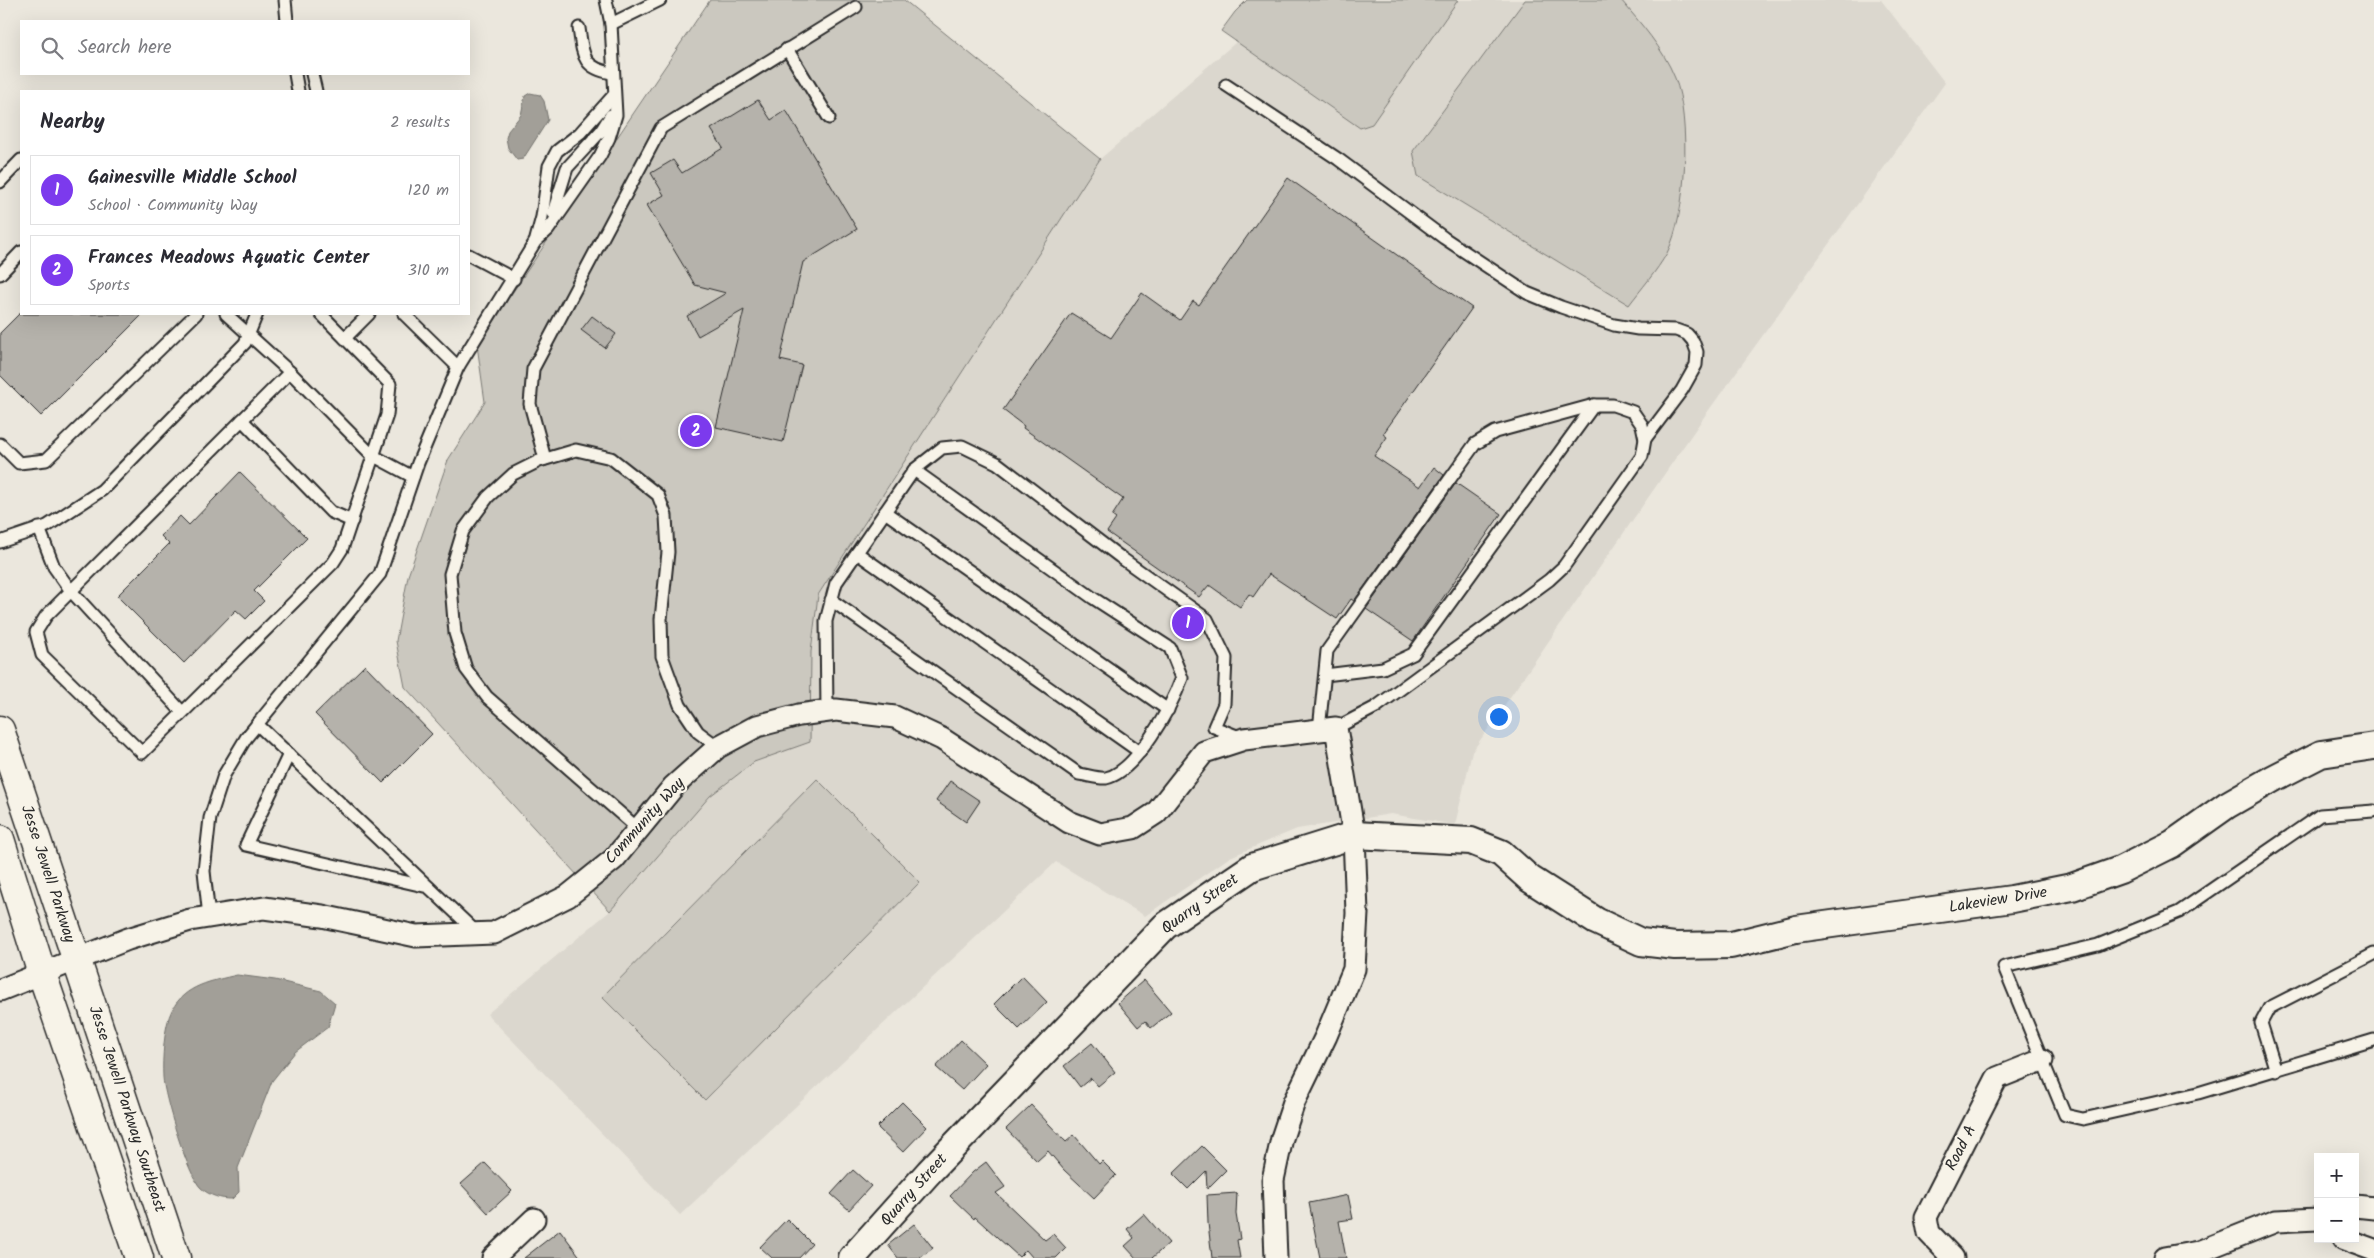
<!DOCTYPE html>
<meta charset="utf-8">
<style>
:root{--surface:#fff;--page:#f2f2f3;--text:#2b2b33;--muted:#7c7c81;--line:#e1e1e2;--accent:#7c3aed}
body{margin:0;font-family:Kalam,sans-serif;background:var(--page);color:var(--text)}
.controls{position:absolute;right:15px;bottom:15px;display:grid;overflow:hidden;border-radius:0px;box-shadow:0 5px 20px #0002}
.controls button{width:45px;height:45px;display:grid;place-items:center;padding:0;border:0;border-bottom:1px solid var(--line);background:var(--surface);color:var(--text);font:25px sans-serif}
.you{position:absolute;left:1498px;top:716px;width:18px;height:18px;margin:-12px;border:4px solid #fff;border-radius:50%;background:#1a73e8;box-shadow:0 0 0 8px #1a73e833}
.badge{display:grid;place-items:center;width:32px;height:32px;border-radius:50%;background:var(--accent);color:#fff;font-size:16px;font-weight:700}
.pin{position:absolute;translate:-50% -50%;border:2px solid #fff;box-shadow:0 1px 5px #0006}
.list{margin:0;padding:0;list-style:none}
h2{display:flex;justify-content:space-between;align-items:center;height:65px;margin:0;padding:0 20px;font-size:21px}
h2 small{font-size:16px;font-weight:400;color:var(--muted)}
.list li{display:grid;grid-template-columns:32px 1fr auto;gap:15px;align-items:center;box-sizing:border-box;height:70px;margin:0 10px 10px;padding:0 10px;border:1px solid var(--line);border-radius:0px}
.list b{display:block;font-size:19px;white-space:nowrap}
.list p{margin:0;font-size:16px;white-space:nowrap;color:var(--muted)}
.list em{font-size:16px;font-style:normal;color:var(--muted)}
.icon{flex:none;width:28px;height:28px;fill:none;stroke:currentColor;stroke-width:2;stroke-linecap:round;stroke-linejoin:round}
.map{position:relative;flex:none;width:2374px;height:1258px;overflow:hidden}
.search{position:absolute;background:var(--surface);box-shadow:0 5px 20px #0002;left:20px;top:20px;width:450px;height:55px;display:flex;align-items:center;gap:12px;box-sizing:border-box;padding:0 18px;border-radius:0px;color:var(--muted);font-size:19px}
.panel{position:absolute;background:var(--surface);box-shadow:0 5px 20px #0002;left:20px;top:90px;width:450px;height:225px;border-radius:0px}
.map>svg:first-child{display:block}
</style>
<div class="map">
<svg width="2374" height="1258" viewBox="0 0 2374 1258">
<rect width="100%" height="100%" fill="#ebe7dd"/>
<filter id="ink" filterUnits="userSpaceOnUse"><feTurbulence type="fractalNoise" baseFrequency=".02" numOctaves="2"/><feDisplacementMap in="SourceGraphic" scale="10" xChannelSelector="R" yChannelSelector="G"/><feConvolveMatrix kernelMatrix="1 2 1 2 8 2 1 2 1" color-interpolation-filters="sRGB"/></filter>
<g filter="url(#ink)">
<polygon fill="#dbd7ce" points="1285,0 1881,0 1945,83 1706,414 1472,752 1455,825 1391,814 1297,829 1230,857 1145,916 1056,862 680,1215 487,1014 610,911 710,796 754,762 809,742 811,652 818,595 1100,159"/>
<g fill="#cbc8bf" stroke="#7b7a75">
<polygon points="710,0 904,0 1100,159 818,595 811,652 810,742 754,762 710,796 610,911 405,687 396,641 408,576 448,460 485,402 477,345"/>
<polygon points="1247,0 1458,0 1372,124 1360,128 1221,31 1235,12"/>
<path d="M1525 0H1621C1641 24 1663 48 1675 78 1691 119 1687 214 1667 253 1657 271 1641 289 1629 305L1418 176 1413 151Z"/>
<polygon points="817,779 920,882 705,1100 602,997"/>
</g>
<g fill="#a29f98" stroke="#72716c">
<polygon points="530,93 540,95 544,101 548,120 523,159 517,160 508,148 506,138 508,131 521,115 525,96"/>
<path d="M237 975 275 980 321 991 335 1003 328 1027 295 1052 272 1081 238 1168 239 1192 232 1199C221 1199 210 1196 201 1188 188 1176 164 1097 163 1077 162 1060 164 1025 172 1010 185 985 212 981 237 975Z"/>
</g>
<g fill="#b5b2ab" stroke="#2b2b2b">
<polygon points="758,100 771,120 786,110 857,229 803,262 780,360 802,365 783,442 716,427 744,310 698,336 687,316 726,293 695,285 647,205 664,195 651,173 673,160 682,173 723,148 711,129"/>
<polygon points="1288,178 1472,308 1383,434 1387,437 1374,456 1420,487 1434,467 1444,475 1354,601 1351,599 1337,619 1269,574 1253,597 1249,594 1240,607 1209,585 1199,597 1107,532 1116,519 1112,516 1123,499 1023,428 1024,426 1003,410 1071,313 1111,338 1142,293 1180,320 1193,301 1199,305"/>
<polygon points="19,314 143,314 41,416 0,375 0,333"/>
<polygon points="592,316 616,334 605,348 581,330"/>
<polygon points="240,472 307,538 254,591 264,601 246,619 236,610 184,663 117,596 169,544 161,536 180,516 189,525"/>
<polygon points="1456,483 1501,514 1413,641 1366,609"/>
<polygon points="365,665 432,734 383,783 315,714"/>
<polygon points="950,781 980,801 966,822 936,801"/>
<polygon points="1022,976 1047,1002 1019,1029 994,1004"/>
<polygon points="1144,980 1171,1012 1151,1028 1145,1021 1138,1027 1118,1003"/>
<polygon points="961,1040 986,1064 962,1090 936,1067"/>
<polygon points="1092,1043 1115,1072 1098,1086 1091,1078 1080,1087 1064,1066"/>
<polygon points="902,1102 927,1127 903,1152 877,1127"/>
<polygon points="1031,1105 1066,1142 1074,1135 1099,1164 1102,1161 1116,1175 1094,1198 1064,1170 1048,1151 1037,1161 1006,1129"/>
<polygon points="1202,1146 1226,1170 1207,1189 1206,1171 1188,1189 1173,1174"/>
<polygon points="986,1162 1005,1187 996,1193 1045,1240 1053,1234 1066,1248 1056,1258 1033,1258 1026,1250 1019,1257 975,1217 974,1219 950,1196 973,1172"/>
<polygon points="485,1163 512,1191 488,1213 461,1184"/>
<polygon points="853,1170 871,1186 849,1210 831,1194"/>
<polygon points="1237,1193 1236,1214 1240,1239 1237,1240 1240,1258 1212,1258 1208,1223 1207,1195"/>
<polygon points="1348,1195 1353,1219 1339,1221 1346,1258 1320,1258 1309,1203"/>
<polygon points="1144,1214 1169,1243 1152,1258 1136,1258 1125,1246 1134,1238 1127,1229"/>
<polygon points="787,1219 812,1244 799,1258 772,1258 760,1247"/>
<polygon points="914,1224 933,1248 920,1258 898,1258 888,1245"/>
<polygon points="560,1230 581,1258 524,1258"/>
</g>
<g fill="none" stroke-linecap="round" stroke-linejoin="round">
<g stroke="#2b2b2b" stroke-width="15">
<g id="service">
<polyline points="285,0 287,21"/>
<polyline points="606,0 611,24 660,0"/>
<path d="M579 28C583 55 582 68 612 73"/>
<polyline points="787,49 829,118"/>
<polyline points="295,74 298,91"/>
<polyline points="312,74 316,91"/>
<polyline points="1226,85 1338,159 1444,238 1527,293 1561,307 1614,325 1638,329 1676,330 1687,334 1693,341 1697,352 1696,365 1682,390 1645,439"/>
<polyline points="0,182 21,160"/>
<polyline points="553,213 567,168 601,131 611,115"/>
<polyline points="536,239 542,217 549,166 557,151 580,133 613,96"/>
<polyline points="469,255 514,279"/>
<polyline points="0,274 21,252"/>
<polyline points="226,314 290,372"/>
<polyline points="321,314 390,384 387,415 342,549 333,563 142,753 42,655 36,632 46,616 290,372 372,455 413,477"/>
<polyline points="345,338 369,314"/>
<polyline points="458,367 535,242 548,230 600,156 609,138 616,115 611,24"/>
<polyline points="242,420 331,512 352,521"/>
<polyline points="0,444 19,463 46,460 196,314"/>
<polyline points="545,459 530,404 533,369 661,128 856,7"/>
<polyline points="885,512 1168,710"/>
<polyline points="39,528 54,567 71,591 182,712"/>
<polyline points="0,542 47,526 102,490 245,343 257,314"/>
<polyline points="857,553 1140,752"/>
<path d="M831 600 1079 774C1087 775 1099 779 1106 778 1136 772 1172 705 1182 678L1170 648 1093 598 914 470"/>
<polyline points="1325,675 1383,668 1413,654 1594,405"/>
<polyline points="827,712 826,621 836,583 914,470 942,448 962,446 997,463 1120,557 1207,619 1226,658 1224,704 1214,727 1242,738"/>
<polyline points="257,724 477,933"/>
<polyline points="1319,730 1327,651 1475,444 1495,432 1594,405 1613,405 1633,412 1642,425 1645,439 1642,456 1564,566 1549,580 1376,707 1336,728"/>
<polyline points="289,754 246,845 428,887"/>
<polyline points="2374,811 2320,815 2179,912 2098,945 2004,967 2065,1115 2083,1119 2198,1093 2374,1040"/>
<polyline points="637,828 487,697 466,669 455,633 450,574 463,531 488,497 513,474 539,461 576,450 611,458 658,495 666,516 668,552 661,619 662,656 680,705 698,732 718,747"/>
<polyline points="209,917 204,871 210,818 224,775 246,738 380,574 418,463 458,367 404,314"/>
<polyline points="2276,1071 2261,1023 2269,1008 2374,954"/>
</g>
</g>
<g stroke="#2b2b2b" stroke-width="25">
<g id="minor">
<polyline points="0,990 128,939 190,920 264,908 322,916 416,936 494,933 568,896 614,859 674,786 718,747 757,726 799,715 836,710 895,717 942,739 1069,822 1100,834 1133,828 1156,813 1204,752 1244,739 1336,728 1354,835 1357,913 1354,969 1326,1036 1294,1102 1282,1138 1273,1180 1276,1258"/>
<polyline points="2355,1206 2374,1208"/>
<polyline points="2344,1239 2374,1250"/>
<polyline points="493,1258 534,1219"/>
<polyline points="1953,1258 1929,1233 1926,1217 1997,1078 2042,1060"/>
<polyline points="2165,1258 2198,1252 2276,1221 2318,1219"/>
</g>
</g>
<g stroke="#2b2b2b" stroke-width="30">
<polyline id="tertiary" points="852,1258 929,1172 1165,926 1252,867 1354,835 1471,841 1501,853 1530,879 1596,921 1641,942 1675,946 1731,945 1796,929 2012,899 2072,887 2120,870 2172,844 2227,805 2274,778 2321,754 2374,746"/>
</g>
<g stroke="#2b2b2b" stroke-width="31">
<g id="primary">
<polyline points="0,730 176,1258"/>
<polyline points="0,839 42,974 139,1258"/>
</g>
</g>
<use href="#service" stroke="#f7f3e8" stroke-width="11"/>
<use href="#minor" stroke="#f7f3e8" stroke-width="21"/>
<use href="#tertiary" stroke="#f7f3e8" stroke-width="26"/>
<use href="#primary" stroke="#f7f3e8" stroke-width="28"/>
</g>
</g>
<g text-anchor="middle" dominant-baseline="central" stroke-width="4.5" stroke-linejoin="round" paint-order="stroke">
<g font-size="16" fill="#2b2b2b" stroke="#f7f3e8">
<text transform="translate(645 821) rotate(-48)">Community Way</text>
<text transform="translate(48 874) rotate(72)">Jesse Jewell Parkway</text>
<text transform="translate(1998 900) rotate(-9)">Lakeview Drive</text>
<text transform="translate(1200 904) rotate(-36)">Quarry Street</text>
<text transform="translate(127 1109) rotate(72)">Jesse Jewell Parkway Southeast</text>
<text transform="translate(1961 1148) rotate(-63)">Road A</text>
<text transform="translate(914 1190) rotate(-48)">Quarry Street</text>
</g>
</g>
</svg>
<div class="controls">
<button>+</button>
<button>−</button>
</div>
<div class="you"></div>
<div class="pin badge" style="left:1188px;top:623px">1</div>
<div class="pin badge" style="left:696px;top:431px">2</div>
<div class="search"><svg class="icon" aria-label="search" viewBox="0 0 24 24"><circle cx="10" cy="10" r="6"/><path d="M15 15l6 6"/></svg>Search here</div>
<section class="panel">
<h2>Nearby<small>2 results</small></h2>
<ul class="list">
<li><span class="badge">1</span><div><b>Gainesville Middle School</b><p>School · Community Way</p></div><em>120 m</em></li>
<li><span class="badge">2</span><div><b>Frances Meadows Aquatic Center</b><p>Sports</p></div><em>310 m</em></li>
</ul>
</section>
</div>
